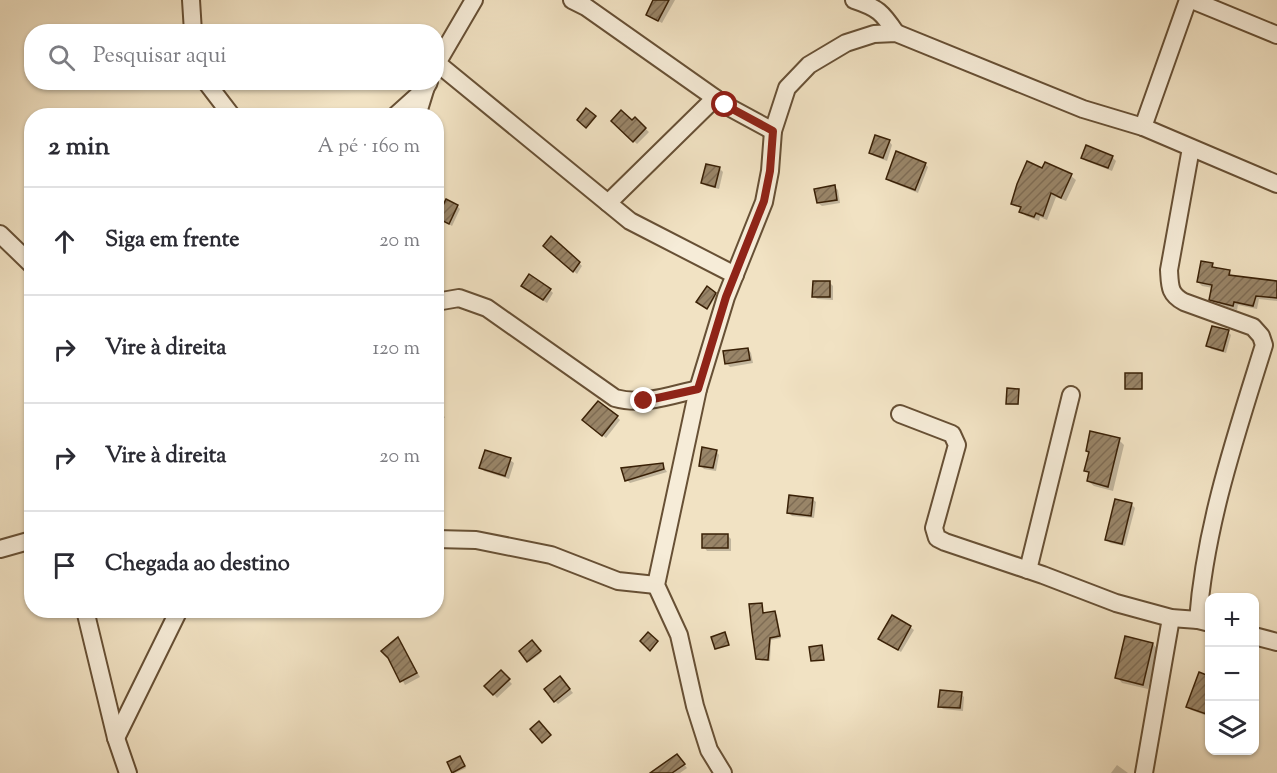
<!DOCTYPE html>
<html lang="pt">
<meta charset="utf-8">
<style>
:root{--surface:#fff;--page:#f7f7f7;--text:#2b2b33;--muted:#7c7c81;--line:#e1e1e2}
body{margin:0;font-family:"Sorts Mill Goudy",serif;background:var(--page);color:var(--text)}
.controls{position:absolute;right:18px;bottom:18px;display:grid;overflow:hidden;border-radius:12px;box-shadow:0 2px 4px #0004}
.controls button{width:54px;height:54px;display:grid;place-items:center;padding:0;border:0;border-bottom:2px solid var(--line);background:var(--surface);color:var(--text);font:30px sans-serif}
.stop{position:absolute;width:18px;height:18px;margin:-14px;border:4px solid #8f2418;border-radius:50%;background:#fff}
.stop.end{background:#8f2418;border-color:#fff;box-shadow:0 2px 6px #0008}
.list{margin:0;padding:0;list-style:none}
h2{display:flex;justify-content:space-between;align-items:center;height:78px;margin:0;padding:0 24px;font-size:26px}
h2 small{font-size:20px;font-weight:400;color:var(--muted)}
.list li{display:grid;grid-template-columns:39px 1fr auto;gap:18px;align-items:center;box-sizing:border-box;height:108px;padding:0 24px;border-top:2px solid var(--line)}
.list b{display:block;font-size:22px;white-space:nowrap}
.list em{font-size:20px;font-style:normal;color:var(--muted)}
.icon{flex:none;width:33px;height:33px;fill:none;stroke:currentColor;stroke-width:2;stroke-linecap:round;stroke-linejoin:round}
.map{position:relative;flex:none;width:1277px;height:773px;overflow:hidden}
.search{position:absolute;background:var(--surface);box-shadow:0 2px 4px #0004;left:24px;top:24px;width:420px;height:66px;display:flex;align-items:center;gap:15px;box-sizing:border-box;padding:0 21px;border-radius:24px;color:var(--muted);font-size:22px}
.panel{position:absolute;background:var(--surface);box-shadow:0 2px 4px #0004;left:24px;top:108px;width:420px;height:510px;border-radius:24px}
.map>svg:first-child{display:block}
</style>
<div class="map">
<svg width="1277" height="773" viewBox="0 0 1277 773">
<defs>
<pattern id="building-hatch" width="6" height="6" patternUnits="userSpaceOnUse" patternTransform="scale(1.5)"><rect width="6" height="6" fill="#998568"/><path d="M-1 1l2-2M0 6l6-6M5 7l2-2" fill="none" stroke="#7e6c54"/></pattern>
</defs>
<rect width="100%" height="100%" fill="#f1e2c3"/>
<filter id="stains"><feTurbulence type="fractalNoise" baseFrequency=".00333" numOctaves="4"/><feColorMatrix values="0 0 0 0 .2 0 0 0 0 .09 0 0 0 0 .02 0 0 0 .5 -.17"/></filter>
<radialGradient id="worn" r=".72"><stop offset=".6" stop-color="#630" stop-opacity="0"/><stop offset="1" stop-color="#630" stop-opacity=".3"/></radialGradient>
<g fill="#0003">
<polygon points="655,0 675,0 662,23 651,17"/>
<polygon points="635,119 649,132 637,144 613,121 632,122"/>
<polygon points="889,141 892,145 887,161 874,156 871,153"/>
<polygon points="1082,157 1112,157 1116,161 1112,171 1086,161"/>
<polygon points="925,164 928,167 918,193 891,182 887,178"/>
<polygon points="707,166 720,169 723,172 719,189 706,186 703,183"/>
<polygon points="1043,170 1071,176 1076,180 1066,201 1056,197 1047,220 1040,217 1039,221 1026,216 1021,211 1022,209 1013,203"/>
<polygon points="834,187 838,190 840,203 822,206 818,203"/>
<polygon points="457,206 460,209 452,226 439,218"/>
<polygon points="548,248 579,263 582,266 577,274"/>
<polygon points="1212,265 1216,269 1229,271 1233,277 1277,282 1277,301 1259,299 1257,309 1238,305 1237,310 1214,303 1210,299 1213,288 1202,286 1198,282"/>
<polygon points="830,283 833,286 833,300 817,299 814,296"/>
<polygon points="707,288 717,295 708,309 698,302"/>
<polygon points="526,289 550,290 553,293 547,303"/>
<polygon points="1228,332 1231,335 1226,353 1211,349 1208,346"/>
<polygon points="748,349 751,353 753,363 730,367 726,363"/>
<polygon points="1019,391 1019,405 1009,404 1008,403"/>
<polygon points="436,411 445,417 440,424 436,422"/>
<polygon points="617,417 620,420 606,438 588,424"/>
<polygon points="1119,440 1124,445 1113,491 1094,486 1088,481 1090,474 1086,470 1090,453 1087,451"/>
<polygon points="716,451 719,455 716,471 704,469 700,465"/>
<polygon points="510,460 514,463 509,479 484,471 481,468"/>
<polygon points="662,464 667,472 630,483 627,480"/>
<polygon points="812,499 816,502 814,518 792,516 789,513"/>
<polygon points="1131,504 1135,508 1125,546 1110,543 1107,539"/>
<polygon points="727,535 731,539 731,551 707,551 704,547"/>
<polygon points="761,604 764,615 775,613 777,615 781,638 771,640 770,661 760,660 757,658"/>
<polygon points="910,627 914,630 901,652 880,639"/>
<polygon points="398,639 420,677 405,685 389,657"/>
<polygon points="532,642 541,653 529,662 521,651"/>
<polygon points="1153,644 1158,650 1148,689 1122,683 1117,677"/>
<polygon points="501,672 512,684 497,698 486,686"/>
<polygon points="563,681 573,693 558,704 555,701"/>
<polygon points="1197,681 1210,683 1210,717 1191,710 1188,707"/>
<polygon points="961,694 964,697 963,711 943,709 940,706"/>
<polygon points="461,759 466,768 455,773 453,772"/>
<polygon points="680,759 687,768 680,773 661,773"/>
<polygon points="1117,765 1128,773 1111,773"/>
</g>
<g fill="url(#building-hatch)" stroke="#392006" stroke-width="1.5">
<polygon points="653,0 669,0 658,21 646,15"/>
<polygon points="586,108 596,116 586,128 577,120"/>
<polygon points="621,110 632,120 635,117 646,128 633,142 611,121"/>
<polygon points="875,135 890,140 883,158 869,153"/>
<polygon points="1086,145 1113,156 1108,168 1081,158"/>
<polygon points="896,151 926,163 915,190 886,179"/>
<polygon points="1027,161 1042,168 1045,162 1072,174 1061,198 1051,193 1043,216 1036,213 1034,217 1019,212 1021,207 1011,204 1017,184"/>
<polygon points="706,164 720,167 715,187 701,183"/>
<polygon points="835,185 837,200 817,203 814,189"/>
<polygon points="446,199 458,205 449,224 437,218"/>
<polygon points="551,236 580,262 573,272 543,246"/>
<polygon points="1201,261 1213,263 1212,267 1230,270 1229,275 1277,281 1277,298 1256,296 1253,306 1234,302 1233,306 1209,300 1212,285 1197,282"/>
<polygon points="529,274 551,289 543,300 521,286"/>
<polygon points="813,281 830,281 830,297 812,297"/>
<polygon points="707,286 716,293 707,309 696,302"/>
<polygon points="1212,326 1229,330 1223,351 1206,346"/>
<polygon points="748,348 750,360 725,364 723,351"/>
<rect x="1125" y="373" width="17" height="16"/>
<polygon points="1007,388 1019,389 1018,404 1006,404"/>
<polygon points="598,401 618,416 602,436 582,420"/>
<polygon points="1090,431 1120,438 1108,487 1087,481 1089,472 1084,471 1089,452 1086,451"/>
<polygon points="702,447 717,450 713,468 699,466"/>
<polygon points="485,450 511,458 505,476 479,468"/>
<polygon points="663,463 664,469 625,481 621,468"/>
<polygon points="789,495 813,498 811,516 787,513"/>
<polygon points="1115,499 1132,503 1122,544 1105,540"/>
<rect x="702" y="534" width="26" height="14"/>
<polygon points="762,603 763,613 775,611 780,636 770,638 768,660 756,659 752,632 749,604"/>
<polygon points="892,615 911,626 898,650 878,639"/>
<polygon points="648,632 658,641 650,651 640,641"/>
<polygon points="725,632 729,645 715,649 711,637"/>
<polygon points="1125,636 1153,643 1143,685 1115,678"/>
<polygon points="398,637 417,673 400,682 388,658 381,651"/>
<polygon points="532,640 541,651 527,662 519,651"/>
<polygon points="822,645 824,660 811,661 809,647"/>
<polygon points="501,670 510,679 493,695 484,686"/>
<polygon points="1199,672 1209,676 1209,715 1186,707"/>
<polygon points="560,676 570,689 554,702 544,689"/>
<polygon points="940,690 962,692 960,708 938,707"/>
<polygon points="539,721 551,735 542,743 530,729"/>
<polygon points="677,754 685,764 672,773 650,773"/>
<polygon points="460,756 465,766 452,773 447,762"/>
</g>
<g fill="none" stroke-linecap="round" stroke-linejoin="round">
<g stroke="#675035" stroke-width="20">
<g id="minor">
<polyline points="191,0 193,32"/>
<polyline points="572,0 586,7 725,105 773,131"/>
<path d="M854 0C878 8 882 12 896 33"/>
<polyline points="1192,0 1277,35"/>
<polyline points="437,63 630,221 735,275"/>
<polyline points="436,65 474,0"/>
<polyline points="206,82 232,116"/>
<polyline points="395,116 425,89 429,82"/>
<polyline points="417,116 425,90"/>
<polyline points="1143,127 1188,0"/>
<path d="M1191 148 1169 270C1170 286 1169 294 1184 302L1253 327 1261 336 1264 345C1236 435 1205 526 1198 620"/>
<polyline points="608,203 715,98"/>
<polyline points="0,234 32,265"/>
<path d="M436 302 459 298 487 308 615 398C643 406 671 395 698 389"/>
<polyline points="900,414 952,434 957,445 934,528 937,538 945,542 1043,575 1116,603 1171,618 1198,620 1210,623"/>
<polyline points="436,539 476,540 551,555 618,581 656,585"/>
<polyline points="0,549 32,540"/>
<polyline points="1028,570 1071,395"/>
<polyline points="85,610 116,738 128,773"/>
<polyline points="1254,636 1277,642"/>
<polyline points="116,738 179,610"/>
<polyline points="723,773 709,750 695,706 679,635 656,585 698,389 726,297 764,202 770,171 773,131 787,88 809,65 846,43 874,34 896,33 1083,109 1143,127 1277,184"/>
<polyline points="1144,773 1171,618"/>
</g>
</g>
<use href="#minor" stroke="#f6ecd8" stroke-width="16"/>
</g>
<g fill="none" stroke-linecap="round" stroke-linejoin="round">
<polyline stroke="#8f2418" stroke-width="8" points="644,401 698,389 726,297 764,201 770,171 773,131 725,105"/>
</g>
<rect width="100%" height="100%" filter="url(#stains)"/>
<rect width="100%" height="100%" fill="url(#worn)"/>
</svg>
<div class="controls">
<button>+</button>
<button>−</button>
<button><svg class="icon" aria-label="layers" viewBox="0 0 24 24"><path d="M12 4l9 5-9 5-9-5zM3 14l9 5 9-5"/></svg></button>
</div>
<div class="stop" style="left:725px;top:105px"></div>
<div class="stop end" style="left:644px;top:401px"></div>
<div class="search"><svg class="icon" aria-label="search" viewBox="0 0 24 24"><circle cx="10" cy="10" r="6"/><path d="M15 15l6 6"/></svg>Pesquisar aqui</div>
<section class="panel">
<h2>2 min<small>A pé · 160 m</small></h2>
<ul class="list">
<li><svg class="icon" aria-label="ahead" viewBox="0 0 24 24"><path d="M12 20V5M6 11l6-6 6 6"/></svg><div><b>Siga em frente</b></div><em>20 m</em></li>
<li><svg class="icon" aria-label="right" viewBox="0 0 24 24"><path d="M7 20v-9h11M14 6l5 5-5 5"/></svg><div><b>Vire à direita</b></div><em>120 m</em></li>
<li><svg class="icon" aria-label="right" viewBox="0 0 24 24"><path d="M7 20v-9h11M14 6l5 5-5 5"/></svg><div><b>Vire à direita</b></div><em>20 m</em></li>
<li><svg class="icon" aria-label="arrive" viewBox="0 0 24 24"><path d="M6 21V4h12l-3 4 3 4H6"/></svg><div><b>Chegada ao destino</b></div></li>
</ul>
</section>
</div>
